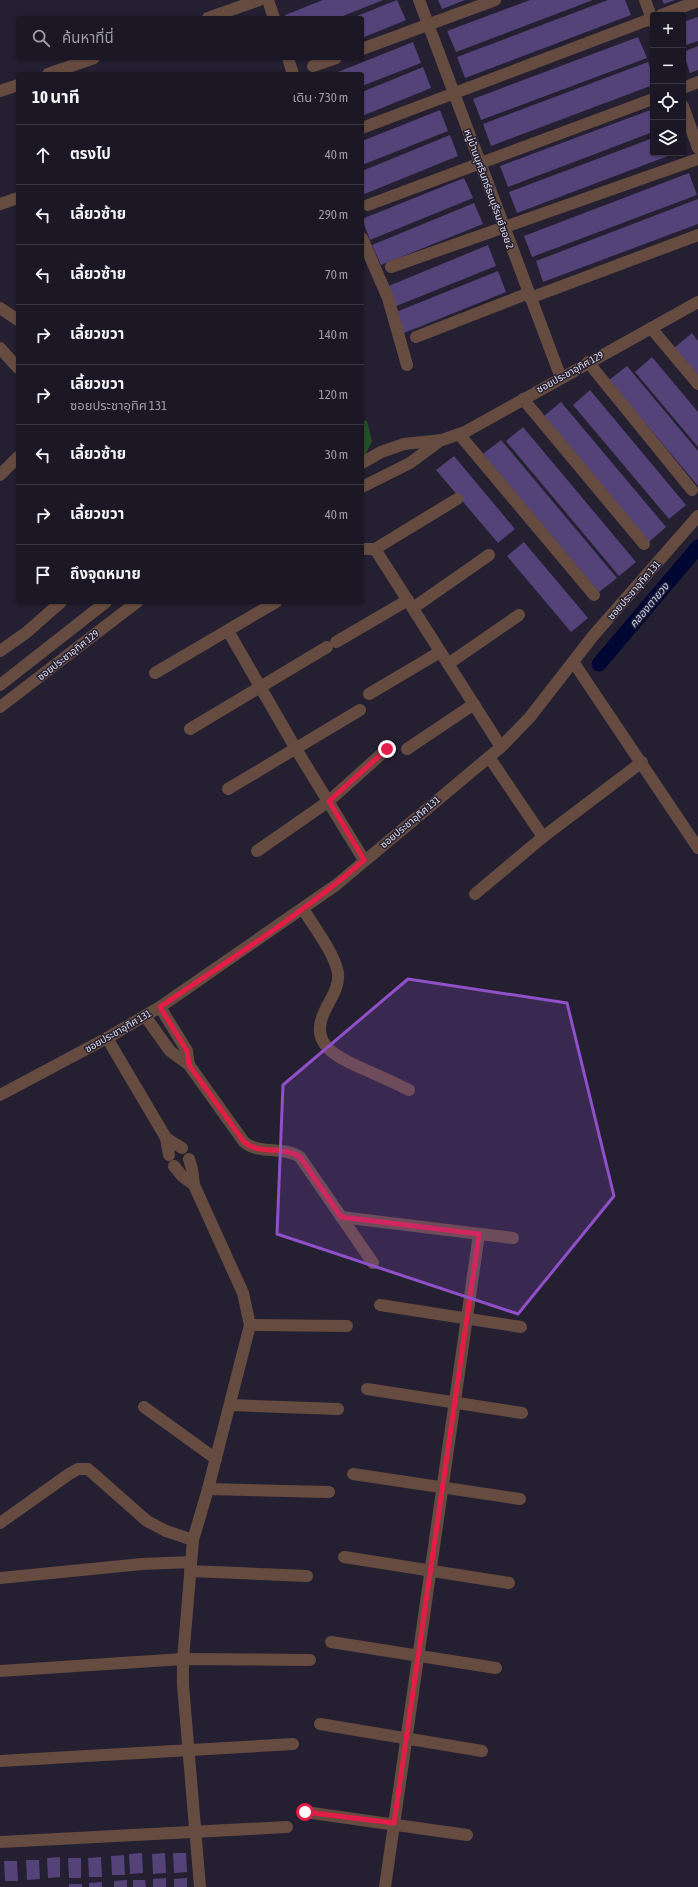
<!DOCTYPE html>
<html lang="th">
<meta charset="utf-8">
<style>
:root{--surface:#1b1725;--page:#24202d;--text:#f1f3f6;--muted:#a09fa7;--line:#393642}
body{margin:0;font-family:"Asap Condensed","Noto Sans Thai",sans-serif;background:var(--page);color:var(--text)}
.controls{position:absolute;right:12px;top:12px;display:grid;overflow:hidden;border-radius:4px;box-shadow:0 1px 3px #0004}
.controls button{width:36px;height:36px;display:grid;place-items:center;padding:0;border:0;border-bottom:1px solid var(--line);background:var(--surface);color:var(--text);font:20px sans-serif}
.stop{position:absolute;width:12px;height:12px;margin:-9px;border:3px solid #e11d48;border-radius:50%;background:#fff}
.stop.end{background:#e11d48;border-color:#fff;box-shadow:0 1px 4px #0008}
.list{margin:0;padding:0;list-style:none}
h2{display:flex;justify-content:space-between;align-items:center;height:52px;margin:0;padding:0 16px;font-size:17px}
h2 small{font-size:13px;font-weight:400;color:var(--muted)}
.list li{display:grid;grid-template-columns:26px 1fr auto;gap:12px;align-items:center;box-sizing:border-box;height:60px;padding:0 16px;border-top:1px solid var(--line)}
.list b{display:block;font-size:15px;white-space:nowrap}
.list p{margin:0;font-size:13px;white-space:nowrap;color:var(--muted)}
.list em{font-size:13px;font-style:normal;color:var(--muted)}
.icon{flex:none;width:22px;height:22px;fill:none;stroke:currentColor;stroke-width:2;stroke-linecap:round;stroke-linejoin:round}
.map{position:relative;flex:none;width:698px;height:1887px;overflow:hidden}
.search{position:absolute;background:var(--surface);box-shadow:0 1px 3px #0004;left:16px;top:16px;width:348px;height:44px;display:flex;align-items:center;gap:10px;box-sizing:border-box;padding:0 14px;border-radius:4px;color:var(--muted);font-size:15px}
.panel{position:absolute;background:var(--surface);box-shadow:0 1px 3px #0004;left:16px;top:72px;width:348px;height:532px;border-radius:4px}
.map>svg:first-child{display:block}
</style>
<div class="map">
<svg width="698" height="1887" viewBox="0 0 698 1887">
<rect width="100%" height="100%" fill="#241f31"/>
<polygon fill="#254e27" points="362,420 367,421 372,441 365,456 362,457"/>
<g fill="none" stroke-linecap="round" stroke-linejoin="round">
<polyline stroke="#000733" stroke-width="15" points="599,664 698,547"/>
</g>
<g fill="#534379">
<polygon points="323,0 383,0 338,18 286,18 285,15"/>
<polygon points="397,0 406,20 362,38 362,18 352,18"/>
<polygon points="438,0 465,0 442,9"/>
<polygon points="530,0 593,0 456,52 447,31"/>
<polygon points="608,0 625,0 631,15 465,78 457,57"/>
<polygon points="662,0 675,0 664,4"/>
<polygon points="698,17 698,41 683,46 683,22"/>
<polygon points="638,37 647,58 481,120 473,99"/>
<polygon points="413,42 421,63 362,86 362,74 333,74"/>
<polygon points="698,46 698,70 690,73 683,52"/>
<polygon points="648,62 653,75 653,85 491,146 483,124"/>
<polygon points="423,67 431,88 362,116 362,92"/>
<polygon points="653,109 653,132 508,187 500,166"/>
<polygon points="440,110 448,131 362,165 362,141"/>
<polygon points="450,135 458,156 362,195 362,171"/>
<polygon points="653,138 653,153 676,153 517,213 509,192"/>
<polygon points="689,173 697,195 532,257 524,236"/>
<polygon points="464,178 473,198 370,240 362,219"/>
<polygon points="698,199 698,224 543,282 536,261"/>
<polygon points="474,203 483,224 381,265 372,245"/>
<polygon points="488,245 496,266 394,307 386,287"/>
<polygon points="498,271 506,292 404,333 396,312"/>
<polygon points="692,333 698,341 698,376 674,348"/>
<polygon points="652,357 698,412 698,447 635,372"/>
<polygon points="627,366 698,451 698,486 609,380"/>
<polygon points="590,390 686,505 669,519 573,405"/>
<polygon points="561,402 666,527 649,542 544,416"/>
<polygon points="523,427 636,562 619,576 506,441"/>
<polygon points="501,440 617,578 599,592 483,454"/>
<polygon points="454,456 515,529 498,543 436,470"/>
<polygon points="524,542 588,618 571,632 507,556"/>
<polygon points="142,1853 143,1873 130,1874 129,1854"/>
<polygon points="165,1853 166,1873 153,1874 152,1854"/>
<polygon points="173,1853 186,1853 187,1872 174,1873"/>
<polygon points="124,1855 125,1875 112,1875 111,1856"/>
<polygon points="60,1857 60,1877 48,1878 47,1858"/>
<polygon points="101,1857 102,1877 89,1877 88,1858"/>
<polygon points="68,1858 81,1858 81,1878 69,1878"/>
<polygon points="26,1860 39,1860 40,1879 27,1880"/>
<polygon points="4,1861 17,1861 18,1881 5,1881"/>
<polygon points="166,1878 166,1887 153,1887 153,1879"/>
<polygon points="187,1878 187,1887 174,1887 174,1879"/>
<polygon points="127,1880 127,1887 114,1887 114,1881"/>
<polygon points="133,1880 145,1880 146,1887 133,1887"/>
<polygon points="102,1882 102,1887 89,1887 89,1883"/>
<rect x="69" y="1884" width="13" height="3"/>
</g>
<g fill="none" stroke-linecap="round" stroke-linejoin="round">
<g stroke="#664c40" stroke-width="12">
<polyline points="268,0 274,18"/>
<polyline points="419,0 561,378"/>
<polyline points="645,0 653,22"/>
<polyline points="661,15 698,1"/>
<polyline points="208,18 259,0"/>
<polyline points="362,49 495,0"/>
<polyline points="288,58 293,74"/>
<polyline points="313,66 336,58"/>
<polyline points="48,74 94,58"/>
<polyline points="683,88 698,82"/>
<polyline points="0,91 18,85"/>
<polyline points="683,106 698,148"/>
<polyline points="362,128 653,18"/>
<polyline points="0,204 18,198"/>
<polyline points="368,205 653,99"/>
<polyline points="362,238 388,298 407,365"/>
<polyline points="391,267 698,159"/>
<polyline points="530,298 698,235"/>
<polyline points="0,308 18,320"/>
<polyline points="651,328 698,384"/>
<polyline points="416,337 529,293"/>
<polyline points="0,348 18,368"/>
<polyline points="588,362 692,490"/>
<polyline points="523,399 644,544"/>
<polyline points="459,434 594,595"/>
<polyline points="362,463 381,452 404,444 442,440 465,432 698,302"/>
<polyline points="0,475 18,457"/>
<polyline points="362,487 410,463 441,440"/>
<polyline points="362,549 375,549 457,499"/>
<polyline points="375,549 501,747"/>
<polyline points="413,608 489,555"/>
<polyline points="228,631 296,749 364,860"/>
<polyline points="336,642 408,600"/>
<polyline points="0,651 27,632 61,602"/>
<polyline points="574,663 698,848"/>
<polyline points="448,664 519,615"/>
<polyline points="155,673 276,602"/>
<polyline points="0,685 106,602"/>
<polyline points="369,694 440,652"/>
<polyline points="0,707 137,602"/>
<polyline points="190,729 327,647"/>
<polyline points="407,749 474,704"/>
<polyline points="489,757 543,837"/>
<polyline points="228,789 360,710"/>
<polyline points="257,851 329,801 387,749"/>
<polyline points="475,894 543,837 642,762"/>
<path d="M303 909C314 927 334 952 338 973 340 988 328 1002 323 1015 309 1048 344 1060 368 1071 382 1077 395 1083 409 1090"/>
<polyline points="160,1007 187,1051 189,1065"/>
<path d="M145 1016 170 1051 189 1065 244 1142C259 1155 284 1146 300 1157L373 1263"/>
<polyline points="107,1038 166,1138 169,1155"/>
<polyline points="0,1095 107,1038 160,1007 336,885 501,747 530,717 593,636 698,516"/>
<polyline points="166,1138 182,1148"/>
<polyline points="189,1159 192,1169 194,1185 243,1293 250,1325 208,1489 193,1540 183,1659 183,1685 200,1887"/>
<polyline points="174,1166 182,1176 194,1185"/>
<polyline points="341,1217 513,1238"/>
<polyline points="380,1305 521,1327"/>
<polyline points="250,1325 347,1326"/>
<polyline points="367,1389 522,1413"/>
<polyline points="230,1405 338,1409"/>
<polyline points="144,1407 216,1459"/>
<polyline points="353,1474 520,1499"/>
<polyline points="208,1489 329,1492"/>
<polyline points="0,1523 69,1474 78,1469 88,1469 147,1521 166,1531 193,1540"/>
<polyline points="344,1557 509,1583"/>
<polyline points="190,1571 307,1576"/>
<polyline points="0,1578 142,1564 191,1562"/>
<polyline points="331,1642 496,1668"/>
<polyline points="0,1671 183,1659 310,1660"/>
<polyline points="320,1724 482,1751"/>
<polyline points="0,1761 293,1744"/>
<polyline points="305,1812 467,1835"/>
<polyline points="0,1842 287,1827"/>
<polyline points="385,1887 479,1234"/>
</g>
</g>
<g fill="none" stroke-linecap="round" stroke-linejoin="round">
<path stroke="#e11d48" stroke-width="5" d="M305 1812 394 1823 479 1234 341 1217 300 1157C284 1146 259 1155 244 1142L189 1065 187 1051 160 1007C229 960 301 915 364 860L329 801 387 749"/>
</g>
<path fill="#9050c8" fill-opacity="0.2" stroke="#9050c8" stroke-width="3" stroke-linejoin="round" d="M408 979 567 1003 614 1196 518 1314 277 1234 283 1085Z"/>
<g text-anchor="middle" dominant-baseline="central" stroke-width="3" stroke-linejoin="round" paint-order="stroke">
<g font-size="10" fill="#e2dfec" stroke="#241f31">
<text transform="translate(489 189) rotate(70)">หมู่บ้านบุศรินทร์ธนบุรีรมย์ ซอย 2</text>
<text transform="translate(570 372) rotate(-29)">ซอยประชาอุทิศ 129</text>
<text transform="translate(634 590) rotate(-49)">ซอยประชาอุทิศ 131</text>
<text transform="translate(68 655) rotate(-38)">ซอยประชาอุทิศ 129</text>
<text transform="translate(410 822) rotate(-40)">ซอยประชาอุทิศ 131</text>
<text transform="translate(118 1031) rotate(-30)">ซอยประชาอุทิศ 131</text>
</g>
<g font-size="11" font-style="italic" fill="#c2d3f3" stroke="#241f31">
<text transform="translate(649 605) rotate(-50)">คลองตายวง</text>
</g>
</g>
</svg>
<div class="controls">
<button>+</button>
<button>−</button>
<button><svg class="icon" aria-label="locate" viewBox="0 0 24 24"><circle cx="12" cy="12" r="6"/><path d="M12 2v4M12 18v4M2 12h4M18 12h4"/></svg></button>
<button><svg class="icon" aria-label="layers" viewBox="0 0 24 24"><path d="M12 4l9 5-9 5-9-5zM3 14l9 5 9-5"/></svg></button>
</div>
<div class="stop" style="left:305px;top:1812px"></div>
<div class="stop end" style="left:387px;top:749px"></div>
<div class="search"><svg class="icon" aria-label="search" viewBox="0 0 24 24"><circle cx="10" cy="10" r="6"/><path d="M15 15l6 6"/></svg>ค้นหาที่นี่</div>
<section class="panel">
<h2>10 นาที<small>เดิน · 730 m</small></h2>
<ul class="list">
<li><svg class="icon" aria-label="ahead" viewBox="0 0 24 24"><path d="M12 20V5M6 11l6-6 6 6"/></svg><div><b>ตรงไป</b></div><em>40 m</em></li>
<li><svg class="icon" aria-label="left" viewBox="0 0 24 24"><path d="M17 20v-9H6M10 6l-5 5 5 5"/></svg><div><b>เลี้ยวซ้าย</b></div><em>290 m</em></li>
<li><svg class="icon" aria-label="left" viewBox="0 0 24 24"><path d="M17 20v-9H6M10 6l-5 5 5 5"/></svg><div><b>เลี้ยวซ้าย</b></div><em>70 m</em></li>
<li><svg class="icon" aria-label="right" viewBox="0 0 24 24"><path d="M7 20v-9h11M14 6l5 5-5 5"/></svg><div><b>เลี้ยวขวา</b></div><em>140 m</em></li>
<li><svg class="icon" aria-label="right" viewBox="0 0 24 24"><path d="M7 20v-9h11M14 6l5 5-5 5"/></svg><div><b>เลี้ยวขวา</b><p>ซอยประชาอุทิศ 131</p></div><em>120 m</em></li>
<li><svg class="icon" aria-label="left" viewBox="0 0 24 24"><path d="M17 20v-9H6M10 6l-5 5 5 5"/></svg><div><b>เลี้ยวซ้าย</b></div><em>30 m</em></li>
<li><svg class="icon" aria-label="right" viewBox="0 0 24 24"><path d="M7 20v-9h11M14 6l5 5-5 5"/></svg><div><b>เลี้ยวขวา</b></div><em>40 m</em></li>
<li><svg class="icon" aria-label="arrive" viewBox="0 0 24 24"><path d="M6 21V4h12l-3 4 3 4H6"/></svg><div><b>ถึงจุดหมาย</b></div></li>
</ul>
</section>
</div>
